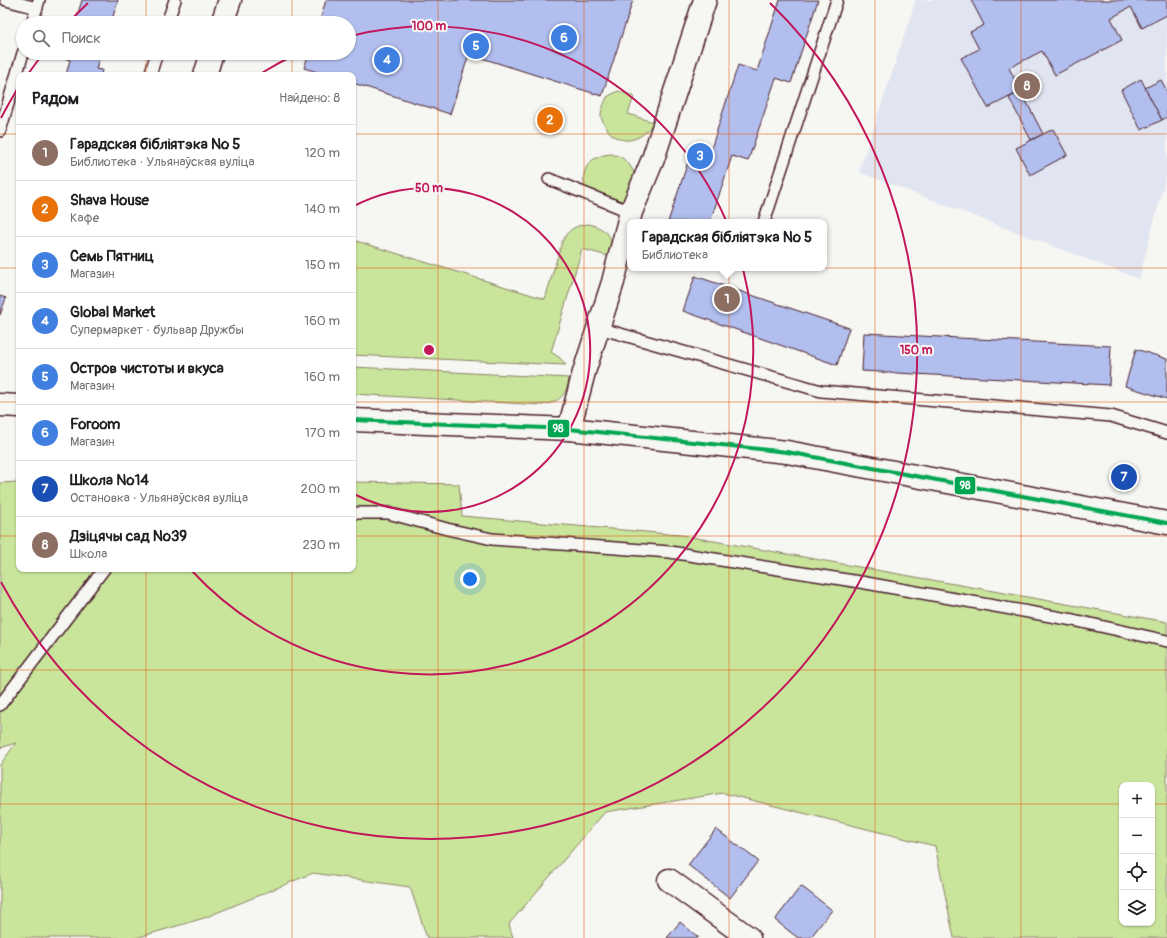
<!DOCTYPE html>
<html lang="ru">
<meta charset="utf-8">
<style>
:root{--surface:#fff;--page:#f2f2f2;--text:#202124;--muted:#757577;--line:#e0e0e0;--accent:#0b8043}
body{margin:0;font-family:Pangolin,sans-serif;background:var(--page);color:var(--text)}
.controls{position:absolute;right:12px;bottom:12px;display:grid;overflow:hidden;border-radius:8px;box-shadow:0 1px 3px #0004}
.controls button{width:36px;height:36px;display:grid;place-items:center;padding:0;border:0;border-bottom:1px solid var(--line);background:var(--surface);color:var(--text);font:20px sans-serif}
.you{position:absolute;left:470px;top:579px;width:14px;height:14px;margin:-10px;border:3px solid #fff;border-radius:50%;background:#1a73e8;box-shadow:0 0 0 6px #1a73e833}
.badge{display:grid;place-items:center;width:26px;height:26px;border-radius:50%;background:var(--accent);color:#fff;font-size:13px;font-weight:700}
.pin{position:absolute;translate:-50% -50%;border:2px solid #fff;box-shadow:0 1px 4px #0006}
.popup{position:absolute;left:627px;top:219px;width:200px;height:52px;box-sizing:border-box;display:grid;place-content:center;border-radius:8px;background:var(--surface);filter:drop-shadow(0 1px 3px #0005);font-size:13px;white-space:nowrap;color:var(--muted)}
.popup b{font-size:15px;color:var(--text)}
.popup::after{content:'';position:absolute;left:50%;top:100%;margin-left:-8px;border:8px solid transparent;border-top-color:var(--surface)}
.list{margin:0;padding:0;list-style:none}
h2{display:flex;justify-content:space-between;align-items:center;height:52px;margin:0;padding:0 16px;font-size:17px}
h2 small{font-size:13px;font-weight:400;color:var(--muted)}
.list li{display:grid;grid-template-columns:26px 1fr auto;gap:12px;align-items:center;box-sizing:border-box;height:56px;padding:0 16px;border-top:1px solid var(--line)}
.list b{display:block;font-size:15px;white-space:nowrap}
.list p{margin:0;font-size:13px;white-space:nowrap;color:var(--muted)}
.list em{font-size:13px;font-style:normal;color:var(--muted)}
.icon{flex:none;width:22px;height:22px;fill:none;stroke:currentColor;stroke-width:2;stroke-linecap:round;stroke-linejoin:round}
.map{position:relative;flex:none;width:1167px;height:938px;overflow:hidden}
.search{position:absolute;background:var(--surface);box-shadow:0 1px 3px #0004;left:16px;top:16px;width:340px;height:44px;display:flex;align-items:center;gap:10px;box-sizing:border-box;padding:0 14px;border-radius:22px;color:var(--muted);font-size:15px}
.panel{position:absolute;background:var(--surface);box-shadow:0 1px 3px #0004;left:16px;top:72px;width:340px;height:500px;border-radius:8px}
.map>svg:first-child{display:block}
</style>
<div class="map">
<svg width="1167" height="938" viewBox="0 0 1167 938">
<rect width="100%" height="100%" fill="#f6f6f2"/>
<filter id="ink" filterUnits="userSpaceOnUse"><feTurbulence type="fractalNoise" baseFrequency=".025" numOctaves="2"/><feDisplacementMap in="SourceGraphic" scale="8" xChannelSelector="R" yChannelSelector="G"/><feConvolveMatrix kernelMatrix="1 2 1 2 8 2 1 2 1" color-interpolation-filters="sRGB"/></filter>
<g filter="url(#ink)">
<polygon fill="#e1e5f1" points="916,0 1167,0 1167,172 1139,279 859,172"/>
<g fill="#c9e59c" stroke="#8a8264" fill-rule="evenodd">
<path d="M618 91 634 96 628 114 653 122C643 142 618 148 606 127 604 124 601 119 601 115 601 110 605 102 607 97Z"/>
<path d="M611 154 621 157 628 163 633 170 635 179 624 201 616 205 585 190C580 169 589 156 611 154Z"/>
<path d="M589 224C608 229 615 239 612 257L582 249 551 352 560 358 566 365 353 355V240L545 299 562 242C568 229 576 225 589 224Z"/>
<path d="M353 367 569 378C567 395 560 402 542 405L353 394Z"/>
<path d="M19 482V569H353V482L459 484 462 516 680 535 1167 622V938H954L935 846 723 793 605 812 509 924 513 938H427L410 887 313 873 204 918 136 938H0V765L16 743 0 748V483ZM1122 785H1152V923H1122Z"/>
</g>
<g fill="#b1beee" stroke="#4a1f2b">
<polygon points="82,0 118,0 111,23 75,23"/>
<polygon points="326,0 633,0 602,96 469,54 450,114 353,83 353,75 327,75 304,68 309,53 349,53 349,23 319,23"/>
<polygon points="780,0 818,0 791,83 776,78 748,161 732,156 710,222 668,222 694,144 711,149 738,65 757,71"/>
<polygon points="971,0 1167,0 1167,15 1142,28 1131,7 1111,18 1122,40 1055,75 1042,51 1009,68 1021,91 988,108 961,58 979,49 970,32 984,25"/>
<polygon points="66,53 101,53 96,69 102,70 101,75 66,75 70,60 64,58"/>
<polygon points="1141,79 1162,120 1141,130 1121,90"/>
<polygon points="1161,80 1167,91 1167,117 1162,120 1145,88"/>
<polygon points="1021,91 1043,134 1031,140 1009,98"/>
<polygon points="1053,129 1067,155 1030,175 1016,148"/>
<polygon points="695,276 849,328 837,365 683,311"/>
<polygon points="0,296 6,298 0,315"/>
<polygon points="864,333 1111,346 1109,385 862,371"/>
<polygon points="1136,349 1167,359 1167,399 1125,386"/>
<polygon points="716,829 758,861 730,898 688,865"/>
<polygon points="801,886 832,910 810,938 798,938 775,920"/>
<polygon points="680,922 698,937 698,938 667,938"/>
</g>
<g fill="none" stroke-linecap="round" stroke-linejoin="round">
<g stroke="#4a1f2b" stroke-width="14">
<g id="lane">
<polyline points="6,0 37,8"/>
<polyline points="32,23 39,0"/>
<polyline points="167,23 175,0"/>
<polyline points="150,75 157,53"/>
<polyline points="0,131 23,53"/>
<polyline points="549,179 631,212"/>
<polyline points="764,222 837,0"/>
<polyline points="599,328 821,391 1111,416 1167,433"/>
<polyline points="353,513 388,513 447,529 492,539 670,552 866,583 1073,620 1167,641"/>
<polyline points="0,705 104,569"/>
</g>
</g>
<g stroke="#4a1f2b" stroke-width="25">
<g id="street">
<polyline points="569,429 584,372 613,282 631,212 653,159 705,0"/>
<polyline points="669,880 749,938"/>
</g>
</g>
<g stroke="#4a1f2b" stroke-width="25">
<g id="secondary">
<polyline points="222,23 230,0"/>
<polyline points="205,75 212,53"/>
<polyline points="0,405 19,406"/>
<polyline points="353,420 569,429 787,452 1167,523"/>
</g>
</g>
<use href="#lane" stroke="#f6f6f2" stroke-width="11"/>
<use href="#street" stroke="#f6f6f2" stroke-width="22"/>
<use href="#secondary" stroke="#f6f6f2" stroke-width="22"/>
<g stroke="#f6f6f2" stroke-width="7">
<polyline id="bus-1" points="353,420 569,429 787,452 1167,523"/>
</g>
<use href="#bus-1" stroke="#00a651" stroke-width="4"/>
</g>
</g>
<path fill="none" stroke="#e8590c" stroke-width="1" stroke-opacity="0.55" d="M146 0V23M292 0V23M438 0V938M584 0V938M729 0V938M875 0V938M1021 0V938M146 53V75M292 53V75M0 134H19M353 134H1167M0 268H19M353 268H1167M0 402H19M353 402H1167M0 536H19M353 536H1167M146 569V938M292 569V938M0 670H1167M0 804H1122M1152 804H1167"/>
<g fill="none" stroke="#c2185b" stroke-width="2">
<path d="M354 206A162 162 0 1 1 354 494"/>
<path d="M260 74A324 324 0 0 1 297 54M351 36A324 324 0 1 1 192 571"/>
<path d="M1 118A487 487 0 0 1 18 88M28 74A487 487 0 0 1 43 54M70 21A487 487 0 0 1 88 3M770 3A487 487 0 1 1 1 582"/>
</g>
<circle cx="429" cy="350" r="6" fill="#c2185b" stroke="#f6f6f2" stroke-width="2"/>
<g font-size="12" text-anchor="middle" font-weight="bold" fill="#c2185b" stroke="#f6f6f2" stroke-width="4" stroke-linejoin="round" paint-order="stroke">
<text x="429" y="30">100 m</text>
<text x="429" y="192">50 m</text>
<text x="916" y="354">150 m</text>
</g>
<g stroke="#f6f6f2" stroke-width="1.5">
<rect x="547" y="419" width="23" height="19" rx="4" fill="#00a651"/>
<rect x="954" y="476" width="22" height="19" rx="4" fill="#00a651"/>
</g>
<g font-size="11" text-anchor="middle" font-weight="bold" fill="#fff">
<text x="558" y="432">98</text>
<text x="965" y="489">98</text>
</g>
</svg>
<div class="controls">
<button>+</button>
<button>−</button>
<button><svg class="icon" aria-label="locate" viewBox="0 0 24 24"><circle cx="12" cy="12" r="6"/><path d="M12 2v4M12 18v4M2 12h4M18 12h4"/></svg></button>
<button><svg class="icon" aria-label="layers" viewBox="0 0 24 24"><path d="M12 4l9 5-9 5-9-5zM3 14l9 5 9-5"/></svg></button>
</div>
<div class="you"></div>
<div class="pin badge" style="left:727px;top:299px;background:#8d6e63">1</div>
<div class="popup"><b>Гарадская бібліятэка № 5</b>Библиотека</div>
<div class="pin badge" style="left:550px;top:120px;background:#e8710a">2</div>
<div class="pin badge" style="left:700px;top:156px;background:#3f7fe0">3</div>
<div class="pin badge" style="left:387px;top:60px;background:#3f7fe0">4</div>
<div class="pin badge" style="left:476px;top:46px;background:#3f7fe0">5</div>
<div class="pin badge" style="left:564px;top:38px;background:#3f7fe0">6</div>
<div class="pin badge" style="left:1124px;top:477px;background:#1a4fb4">7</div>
<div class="pin badge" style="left:1027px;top:86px;background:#8d6e63">8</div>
<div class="search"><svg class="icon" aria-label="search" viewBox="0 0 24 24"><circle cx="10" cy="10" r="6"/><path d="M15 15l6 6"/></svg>Поиск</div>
<section class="panel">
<h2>Рядом<small>Найдено: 8</small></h2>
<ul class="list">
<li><span class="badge" style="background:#8d6e63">1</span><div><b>Гарадская бібліятэка № 5</b><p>Библиотека · Ульянаўская вуліца</p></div><em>120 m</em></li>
<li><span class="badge" style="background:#e8710a">2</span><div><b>Shava House</b><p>Кафе</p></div><em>140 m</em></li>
<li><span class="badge" style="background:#3f7fe0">3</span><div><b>Семь Пятниц</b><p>Магазин</p></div><em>150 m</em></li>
<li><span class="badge" style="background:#3f7fe0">4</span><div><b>Global Market</b><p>Супермаркет · бульвар Дружбы</p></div><em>160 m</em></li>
<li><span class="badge" style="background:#3f7fe0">5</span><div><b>Остров чистоты и вкуса</b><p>Магазин</p></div><em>160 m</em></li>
<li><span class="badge" style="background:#3f7fe0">6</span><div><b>Foroom</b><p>Магазин</p></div><em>170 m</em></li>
<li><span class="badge" style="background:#1a4fb4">7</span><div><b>Школа №14</b><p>Остановка · Ульянаўская вуліца</p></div><em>200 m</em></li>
<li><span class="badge" style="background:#8d6e63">8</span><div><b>Дзіцячы сад №39</b><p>Школа</p></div><em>230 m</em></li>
</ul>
</section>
</div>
